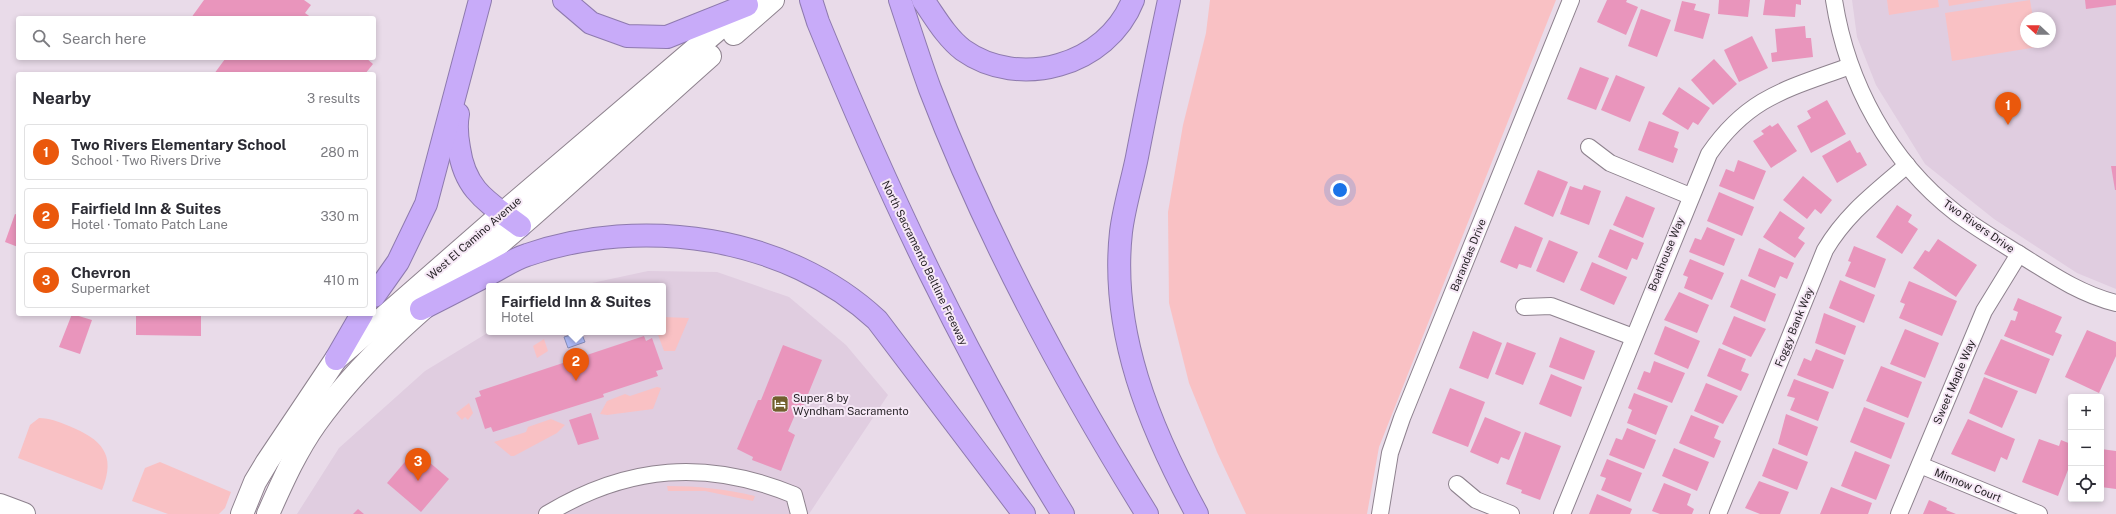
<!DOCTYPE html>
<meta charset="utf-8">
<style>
:root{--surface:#fff;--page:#f2f2f3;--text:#2b2b33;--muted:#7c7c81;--line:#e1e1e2;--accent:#ea580c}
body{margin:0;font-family:"Public Sans",sans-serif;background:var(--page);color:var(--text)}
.controls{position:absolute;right:12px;bottom:12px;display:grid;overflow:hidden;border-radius:4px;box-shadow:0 2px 6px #0003}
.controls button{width:36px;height:36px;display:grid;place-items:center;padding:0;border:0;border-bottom:1px solid var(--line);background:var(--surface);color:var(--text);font:20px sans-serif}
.compass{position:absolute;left:2020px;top:12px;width:36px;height:36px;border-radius:50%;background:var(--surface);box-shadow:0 2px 6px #0003;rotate:292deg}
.you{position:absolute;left:1340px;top:190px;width:14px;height:14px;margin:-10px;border:3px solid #fff;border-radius:50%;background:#1a73e8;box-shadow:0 0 0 6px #1a73e833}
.badge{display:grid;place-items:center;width:26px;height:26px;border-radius:50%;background:var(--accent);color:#fff;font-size:13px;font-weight:700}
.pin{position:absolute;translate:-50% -33px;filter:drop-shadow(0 1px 2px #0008)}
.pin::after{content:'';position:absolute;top:21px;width:14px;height:12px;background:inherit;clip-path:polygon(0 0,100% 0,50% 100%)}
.popup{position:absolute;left:486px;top:283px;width:180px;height:52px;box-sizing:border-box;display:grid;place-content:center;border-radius:4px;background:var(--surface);filter:drop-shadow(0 1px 3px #0005);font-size:13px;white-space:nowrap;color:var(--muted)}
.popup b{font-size:15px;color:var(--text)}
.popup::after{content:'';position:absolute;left:50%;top:100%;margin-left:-8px;border:8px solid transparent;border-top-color:var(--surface)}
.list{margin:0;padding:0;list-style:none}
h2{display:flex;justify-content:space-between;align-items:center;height:52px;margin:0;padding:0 16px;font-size:17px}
h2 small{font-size:13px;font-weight:400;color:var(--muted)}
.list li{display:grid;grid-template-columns:26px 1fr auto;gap:12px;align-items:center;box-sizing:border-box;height:56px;margin:0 8px 8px;padding:0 8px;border:1px solid var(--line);border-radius:4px}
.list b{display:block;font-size:15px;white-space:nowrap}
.list p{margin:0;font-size:13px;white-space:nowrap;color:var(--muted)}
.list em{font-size:13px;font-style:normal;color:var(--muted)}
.icon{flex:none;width:22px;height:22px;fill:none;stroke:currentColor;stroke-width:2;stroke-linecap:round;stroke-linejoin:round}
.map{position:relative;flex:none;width:2116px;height:514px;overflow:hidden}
.search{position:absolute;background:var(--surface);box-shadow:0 2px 6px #0003;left:16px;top:16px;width:360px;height:44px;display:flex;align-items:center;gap:10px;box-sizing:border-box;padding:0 14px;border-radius:4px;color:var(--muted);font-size:15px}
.panel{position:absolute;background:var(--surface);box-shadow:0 2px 6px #0003;left:16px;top:72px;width:360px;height:244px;border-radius:4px}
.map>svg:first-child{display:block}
</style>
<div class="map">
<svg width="2116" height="514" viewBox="0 0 2116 514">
<rect width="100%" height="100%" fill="#e9dbe9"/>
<g fill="#e0cde0" fill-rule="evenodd">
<path d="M1852 0H2116V289L2077 273 1994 219 1925 164 1876 85 1857 37ZM2026 18H2050V42H2026Z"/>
<polygon points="648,271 717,272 789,297 846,345 888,395 809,514 297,514 339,448 425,371 489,332 663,332 663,286 578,286"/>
</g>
<g fill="#f9c1c4">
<polygon points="1210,0 1556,0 1379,447 1367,514 1246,514 1217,452 1189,383 1169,303 1168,212 1183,125 1206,33"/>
<polygon points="1887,0 1938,0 1939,7 1889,15"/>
<polygon points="1948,0 1985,0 1949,6"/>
<polygon points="2030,0 2033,18 2026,18 2026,42 2037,42 2037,47 1952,61 1945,13"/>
<polygon points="663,317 689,318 675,351 664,351 657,332 663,332"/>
<polygon points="544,339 548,351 537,358 533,346"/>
<polygon points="657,387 661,388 653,409 607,415 600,414 607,401 625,394 630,396"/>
<polygon points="469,403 473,413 468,420 465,417 462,420 456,413"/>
<path d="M39 418C50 418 59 422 69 426 101 439 117 454 102 490L18 458 30 425Z"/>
<polygon points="551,419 565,425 557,433 514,456 511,456 494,442 526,432 528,427"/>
<polygon points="160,462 231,492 225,508 219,514 168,514 132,501 145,468"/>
<path d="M667 486C698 486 725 489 755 496L753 501 705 491H668Z"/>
</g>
<polygon fill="#afbbf9" stroke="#858cb9" points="581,332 585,342 568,348 564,337"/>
<g fill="#e995bc">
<polygon points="204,0 304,0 311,5 305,13 312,18 191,18"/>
<polygon points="1607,0 1627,0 1626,2 1638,7 1626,35 1597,22"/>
<polygon points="1719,0 1750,0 1748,17 1718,14"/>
<polygon points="1765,0 1801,0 1801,5 1796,4 1795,17 1763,15"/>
<polygon points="2085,0 2116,0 2116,5 2086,9"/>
<polygon points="1682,1 1696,4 1694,10 1710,14 1703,39 1674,31"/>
<polygon points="1641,9 1671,20 1657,57 1628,46"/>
<polygon points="1805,26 1806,38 1811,38 1813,57 1772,62 1771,53 1777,52 1775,29"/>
<polygon points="1752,36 1768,68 1739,82 1724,50"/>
<polygon points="224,58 366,58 373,64 365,74 214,74 225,59"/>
<polygon points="1714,59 1737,84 1713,105 1691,80"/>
<polygon points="1580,67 1609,78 1596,110 1567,99"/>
<polygon points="1616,75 1645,87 1630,122 1601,110"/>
<polygon points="1679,87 1710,108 1698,125 1693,122 1688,130 1662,114"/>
<polygon points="1827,100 1846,134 1811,153 1797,126 1811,118 1807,111"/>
<polygon points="1649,121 1679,132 1674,147 1678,149 1673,163 1638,150"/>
<polygon points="1778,123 1797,151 1771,168 1753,141 1764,134 1761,131 1770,125 1772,127"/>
<polygon points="1850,140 1857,153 1860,152 1867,165 1837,183 1822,156"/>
<polygon points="1738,160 1766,171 1754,200 1719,186 1726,169 1734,172"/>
<polygon points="2111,166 2116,166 2116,190 2115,190"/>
<polygon points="1538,170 1568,182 1553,217 1524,204"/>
<polygon points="1803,176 1832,200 1821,214 1815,209 1807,219 1783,200"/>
<polygon points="1584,185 1601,191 1589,225 1560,214 1570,186 1582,190"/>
<polygon points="1719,192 1754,207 1742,236 1707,221"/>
<polygon points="1626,196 1655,208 1643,238 1613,225"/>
<polygon points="1897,205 1912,215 1908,222 1918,229 1902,254 1876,237"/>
<polygon points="1780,211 1805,228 1798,238 1805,243 1795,258 1763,237"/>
<polygon points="15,214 18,215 18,247 5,242"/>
<polygon points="1515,226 1543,238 1531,268 1519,264 1517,269 1500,262"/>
<polygon points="1707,227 1735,239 1724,266 1689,252 1695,238 1701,240"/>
<polygon points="1610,229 1644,243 1637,260 1632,258 1627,270 1598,257"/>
<polygon points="1938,239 1977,265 1956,297 1913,268 1925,250 1929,252"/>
<polygon points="1549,240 1578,252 1564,283 1536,271"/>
<polygon points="1854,246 1886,259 1875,288 1845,276 1851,262 1848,261"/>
<polygon points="1759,248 1794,263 1787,279 1780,276 1775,288 1748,276"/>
<polygon points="1690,259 1724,273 1712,300 1684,288 1688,277 1683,275"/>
<polygon points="1592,262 1627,277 1614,305 1580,290"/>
<polygon points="1741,279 1776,294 1765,322 1730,307"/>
<polygon points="1840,280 1875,295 1864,323 1829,308"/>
<polygon points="1909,281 1957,301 1942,336 1899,318 1905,304 1900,302"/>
<polygon points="1679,292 1709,305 1697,333 1664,320"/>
<polygon points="2018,298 2062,317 2055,332 2062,335 2053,356 2004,336 2011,320 2015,321 2018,312 2013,310"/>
<polygon points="1824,313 1856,326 1845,355 1815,343"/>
<polygon points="72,314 92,320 80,354 59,347"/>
<polygon points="136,314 201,314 201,336 136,335"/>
<polygon points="1734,316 1766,329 1751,357 1722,344"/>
<polygon points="1665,326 1700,341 1688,369 1654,354"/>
<polygon points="1905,329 1939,343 1925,378 1890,364"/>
<polygon points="2087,330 2116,342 2116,356 2099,393 2065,377"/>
<polygon points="1473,331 1502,343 1488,379 1459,368"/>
<polygon points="644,336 646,341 652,338 663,369 656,371 658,376 603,394 604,397 493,432 491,427 485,429 475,398 481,396 479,391"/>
<polygon points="1560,337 1595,351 1584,380 1549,367"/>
<polygon points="2001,339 2050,359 2036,394 1984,374"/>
<polygon points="1507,342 1536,353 1523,385 1495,374"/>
<polygon points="783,345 822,360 802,409 798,408 788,431 795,435 781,471 752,460 753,457 737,449 758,400 761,400"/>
<polygon points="1719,348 1746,359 1741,371 1749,374 1741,391 1707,376"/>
<polygon points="1816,349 1844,360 1833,389 1797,375 1804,358 1811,361"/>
<polygon points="1654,361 1685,373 1672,403 1637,389 1644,371 1650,373"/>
<polygon points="1881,366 1922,382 1908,418 1866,401"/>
<polygon points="1551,374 1582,387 1571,417 1539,404"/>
<polygon points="1984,377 2018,391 2002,428 1969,413"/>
<polygon points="1794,379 1829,392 1818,421 1790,410 1795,398 1787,396"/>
<polygon points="1706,383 1738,396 1723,424 1694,411"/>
<polygon points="1450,388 1485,402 1468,447 1432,433"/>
<polygon points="1634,393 1668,406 1656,435 1627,423 1632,410 1628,408"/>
<polygon points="1864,407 1905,423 1891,459 1850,442"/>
<polygon points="591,413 599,439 578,445 569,420"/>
<polygon points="1786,414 1818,427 1807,456 1778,444"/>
<polygon points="1691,415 1719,426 1714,438 1721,441 1714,458 1679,443"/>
<polygon points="1485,417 1521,432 1509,460 1501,457 1498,464 1470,452"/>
<polygon points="1968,419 2015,439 2007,460 2001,457 1995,472 1951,454"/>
<polygon points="1627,428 1656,440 1644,469 1609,455 1616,438 1622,440"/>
<polygon points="1525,432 1561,446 1540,500 1521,493 1522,490 1506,484"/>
<polygon points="2039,439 2059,446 2061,440 2071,444 2071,462 2058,496 2022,482"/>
<polygon points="1674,448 1709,462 1697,491 1662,476"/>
<polygon points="1773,448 1808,462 1797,490 1762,476"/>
<polygon points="2101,449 2116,451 2116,489 2101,487"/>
<polygon points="415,450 449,479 421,512 387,483"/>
<polygon points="1855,451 1890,465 1876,500 1841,486"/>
<polygon points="1607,459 1642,473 1630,502 1601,490 1606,478 1600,476"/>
<polygon points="1759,481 1789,492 1780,514 1760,514 1745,508"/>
<polygon points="1664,483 1691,494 1687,505 1694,509 1692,514 1660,514 1652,511"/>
<polygon points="1831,487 1872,503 1868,514 1820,514"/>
<polygon points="1597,494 1632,509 1630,514 1589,514"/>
<polygon points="1929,500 1947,508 1946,510 1956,514 1923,514"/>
<polygon points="358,509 364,514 353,514"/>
</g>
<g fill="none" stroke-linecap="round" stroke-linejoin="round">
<g stroke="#8e828e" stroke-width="18">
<g id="minor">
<path d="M1834 0C1847 83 1889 161 1956 213 1976 228 1998 241 2019 254 2051 274 2080 294 2116 303"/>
<polyline points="1589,147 1610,163 1690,196"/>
<polyline points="1524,307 1551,306 1633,337"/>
<polyline points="1920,465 2039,514"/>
<polyline points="1457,484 1476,500 1511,514"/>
<path d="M547 514C628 465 707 459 794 495L799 514"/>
<polyline points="1380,514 1390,453 1402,418 1571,0"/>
<path d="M1562 514 1709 154C1749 96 1788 89 1850 66"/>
<path d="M1718 514 1825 250C1847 213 1875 193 1907 165"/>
<polyline points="1899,514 1984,311 2019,254"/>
</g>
</g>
<g stroke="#8e828e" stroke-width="24">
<g id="secondary">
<polyline points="734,34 773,0"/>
<polyline points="0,505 24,514"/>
<polyline points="242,514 255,482 267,462 336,359 503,213 742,9"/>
<path d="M268 514C282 483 296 451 316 423 372 345 448 288 520 226 584 170 647 112 710 56"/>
</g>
</g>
<g stroke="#8e7aae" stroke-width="24">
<g id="motorway">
<polyline points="564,0 591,23 627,36 667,37 747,5"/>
<path d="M811 0 818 22C888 193 965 357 1063 514"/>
<path d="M900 0C910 30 919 59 930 89 987 238 1063 379 1147 514"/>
<path d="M923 0C935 17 946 37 963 50 1019 90 1107 66 1133 0"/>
<path d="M1169 0C1158 52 1147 105 1137 157 1132 182 1124 207 1121 232 1110 332 1150 428 1197 514"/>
<path d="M458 114C456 124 457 137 459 148 465 191 488 202 520 226"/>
<polyline points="374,296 398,262 426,204 480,0"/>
<path d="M421 309C445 297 468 285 491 273 503 267 514 259 527 255 642 215 787 236 877 320L1024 514"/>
<polyline points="336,359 362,314"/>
</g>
</g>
<use href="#minor" stroke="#fff" stroke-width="16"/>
<use href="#secondary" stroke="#fff" stroke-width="22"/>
<use href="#motorway" stroke="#c8abf9" stroke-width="22"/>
</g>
<defs>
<g id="hotel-square" transform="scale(0.9)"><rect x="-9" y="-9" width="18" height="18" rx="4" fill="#715f2d" stroke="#f6e8f6"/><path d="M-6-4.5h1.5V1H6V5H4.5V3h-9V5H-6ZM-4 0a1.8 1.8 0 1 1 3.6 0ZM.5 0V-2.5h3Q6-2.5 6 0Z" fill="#fff"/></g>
</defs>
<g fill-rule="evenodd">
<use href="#hotel-square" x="780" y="404"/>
</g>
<g text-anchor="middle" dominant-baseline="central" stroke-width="4" stroke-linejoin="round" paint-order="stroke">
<g font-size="11" fill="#231f23" stroke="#f6e8f6">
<text transform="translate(1979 226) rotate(35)">Two Rivers Drive</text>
<text transform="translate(474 238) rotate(-41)">West El Camino Avenue</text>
<text transform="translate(1666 254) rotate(-68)">Boathouse Way</text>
<text transform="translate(1468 255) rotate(-68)">Barandas Drive</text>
<text transform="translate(925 263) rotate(64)">North Sacramento Beltline Freeway</text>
<text transform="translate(1794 327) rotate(-68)">Foggy Bank Way</text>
<text transform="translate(1954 382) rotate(-67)">Sweet Maple Way</text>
<text transform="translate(1968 485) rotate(22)">Minnow Court</text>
</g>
<g font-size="11" fill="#231f23" stroke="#f6e8f6" text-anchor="start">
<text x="793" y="398">Super 8 by<tspan x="793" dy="13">Wyndham Sacramento</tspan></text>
</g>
</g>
</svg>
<div class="controls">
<button>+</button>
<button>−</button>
<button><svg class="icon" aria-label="locate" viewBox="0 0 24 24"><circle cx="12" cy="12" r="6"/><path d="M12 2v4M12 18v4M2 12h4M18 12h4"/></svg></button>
</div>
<svg class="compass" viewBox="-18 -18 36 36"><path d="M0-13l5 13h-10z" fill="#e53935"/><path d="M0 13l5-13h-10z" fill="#7c7c81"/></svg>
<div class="you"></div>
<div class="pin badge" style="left:2008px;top:125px">1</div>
<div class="pin badge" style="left:576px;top:381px">2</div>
<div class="popup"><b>Fairfield Inn &amp; Suites</b>Hotel</div>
<div class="pin badge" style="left:418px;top:481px">3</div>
<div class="search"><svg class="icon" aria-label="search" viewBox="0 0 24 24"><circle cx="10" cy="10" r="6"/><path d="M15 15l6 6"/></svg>Search here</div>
<section class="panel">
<h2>Nearby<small>3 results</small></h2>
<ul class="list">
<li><span class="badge">1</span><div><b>Two Rivers Elementary School</b><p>School · Two Rivers Drive</p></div><em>280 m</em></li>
<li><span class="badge">2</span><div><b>Fairfield Inn &amp; Suites</b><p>Hotel · Tomato Patch Lane</p></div><em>330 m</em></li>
<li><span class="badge">3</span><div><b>Chevron</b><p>Supermarket</p></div><em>410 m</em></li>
</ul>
</section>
</div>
